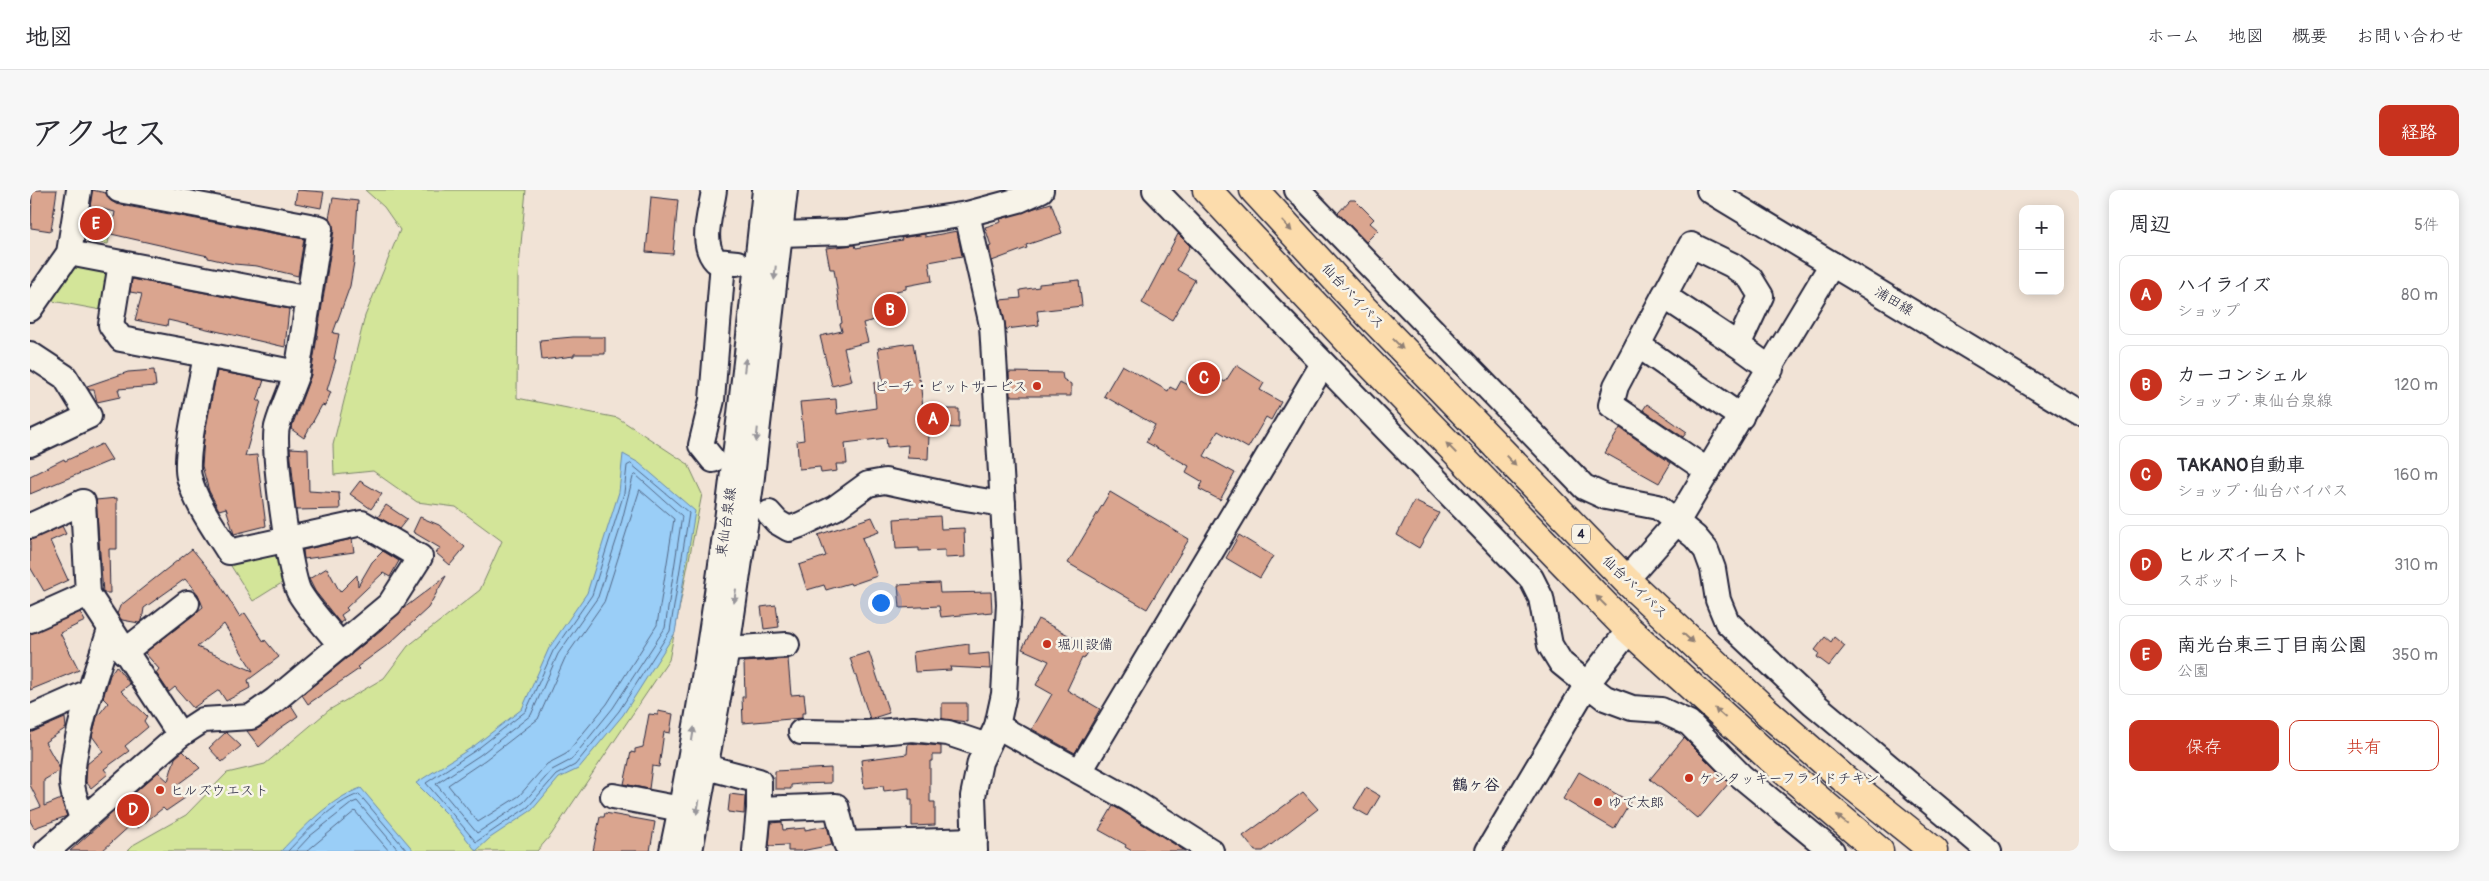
<!DOCTYPE html>
<html lang="ja">
<meta charset="utf-8">
<style>
:root{--surface:#fff;--page:#f7f7f7;--text:#2b2b33;--muted:#7c7c81;--line:#e1e1e2;--accent:#c8321e}
body{margin:0;font-family:Pangolin,"Klee One",sans-serif;background:var(--page);color:var(--text)}
.controls{position:absolute;right:15px;top:15px;display:grid;overflow:hidden;border-radius:10px;box-shadow:0 2px 12px #0003}
.controls button{width:45px;height:45px;display:grid;place-items:center;padding:0;border:0;border-bottom:1px solid var(--line);background:var(--surface);color:var(--text);font:25px sans-serif}
.you{position:absolute;left:850px;top:412px;width:18px;height:18px;margin:-12px;border:4px solid #fff;border-radius:50%;background:#1a73e8;box-shadow:0 0 0 8px #1a73e833}
.badge{display:grid;place-items:center;width:32px;height:32px;border-radius:50%;background:var(--accent);color:#fff;font-size:16px;font-weight:700}
.pin{position:absolute;translate:-50% -50%;border:2px solid #fff;box-shadow:0 1px 5px #0006}
.list{margin:0;padding:0;list-style:none}
h2{display:flex;justify-content:space-between;align-items:center;height:65px;margin:0;padding:0 20px;font-size:21px}
h2 small{font-size:16px;font-weight:400;color:var(--muted)}
.list li{display:grid;grid-template-columns:32px 1fr auto;gap:15px;align-items:center;box-sizing:border-box;height:80px;margin:0 10px 10px;padding:0 10px;border:1px solid var(--line);border-radius:10px}
.list b{display:block;font-size:19px;white-space:nowrap}
.list p{margin:0;font-size:16px;white-space:nowrap;color:var(--muted)}
.list em{font-size:16px;font-style:normal;color:var(--muted)}
.actions{display:flex;gap:10px;padding:15px 20px}
.actions a{flex:1;padding:11px 0;border:1px solid var(--accent);border-radius:10px;text-align:center;font-size:18px;color:var(--accent)}
.actions .main{background:var(--accent);color:#fff}
.map{position:relative;flex:none;width:2049px;height:661px;overflow:hidden;border-radius:10px}
header{display:flex;align-items:center;gap:30px;box-sizing:border-box;height:70px;padding:0 25px;background:var(--surface);border-bottom:1px solid var(--line)}
header strong{font-size:24px}
nav{display:flex;gap:28px;margin-inline-start:auto;font-size:18px}
.intro{display:flex;align-items:center;justify-content:space-between;box-sizing:border-box;height:120px;padding:0 30px}
h1{margin:0;font-size:35px}
.button{padding:12px 22px;border-radius:10px;background:var(--accent);color:#fff;font-size:18px;font-weight:700}
main{display:flex;gap:30px;padding:0 30px}
aside{flex:1;background:var(--surface);border-radius:10px;box-shadow:0 2px 12px #0003}
.map>svg:first-child{display:block}
</style>
<header>
<strong>地図</strong>
<nav><a>ホーム</a><a>地図</a><a>概要</a><a>お問い合わせ</a></nav>
</header>
<div class="intro"><h1>アクセス</h1><a class="button">経路</a></div>
<main>
<div class="map">
<svg width="2049" height="661" viewBox="0 0 2049 661">
<rect width="100%" height="100%" fill="#f1e3d6"/>
<filter id="ink" filterUnits="userSpaceOnUse"><feTurbulence type="fractalNoise" baseFrequency=".02" numOctaves="2"/><feDisplacementMap in="SourceGraphic" scale="10" xChannelSelector="R" yChannelSelector="G"/><feConvolveMatrix kernelMatrix="1 2 1 2 8 2 1 2 1" color-interpolation-filters="sRGB"/></filter>
<g filter="url(#ink)">
<g fill="#d3e599" stroke="#7a846a">
<polygon points="335,0 496,0 488,87 487,208 588,228 658,274 672,304 639,470 521,645 507,661 97,661 103,655 156,625 197,583 235,574 299,520 354,488 378,456 450,400 472,351 426,317 387,312 343,281 304,285 303,255 335,126 370,40 354,17"/>
<polygon points="53,20 83,27 78,54 57,51 49,42"/>
<polygon points="39,67 79,82 71,120 12,109"/>
<polygon points="248,362 255,391 223,411 196,368"/>
</g>
<g fill="#9acef7" stroke="#6a89ac">
<polygon points="593,264 609,273 665,321 645,443 593,525 548,579 529,588 502,620 460,648 446,661 417,624 386,593 444,556 492,519 519,458 557,403 589,302"/>
<path d="M331 598 384 661H251C274 637 300 609 331 598Z"/>
</g>
<g fill="none" stroke-linecap="round" stroke-linejoin="round">
<g stroke="#526786" stroke-width="1">
<polygon points="601,274 659,323 640,441 589,521 545,575 526,585 498,617 446,652 396,593 446,560 496,521 523,461 562,405 594,303 597,276"/>
<polygon points="606,285 652,326 635,438 583,518 541,570 522,580 494,612 447,643 406,594 450,565 501,525 528,464 568,407 589,342 603,287"/>
<polygon points="610,300 644,329 627,435 577,514 536,564 517,574 489,606 448,632 418,595 455,570 508,529 535,468 574,412"/>
<path d="M258 661C276 642 304 612 329 604L377 661"/>
<polyline points="266,661 280,646 322,613 327,611 369,661"/>
<polyline points="277,661 325,621 359,661"/>
</g>
</g>
<g fill="#daa58f" stroke="#22223b" fill-rule="evenodd">
<polygon points="2,0 27,0 21,41 1,38"/>
<polygon points="62,0 76,3 80,10 86,14 274,49 268,86 227,76 204,74 178,68 178,66 81,44 85,22 60,16"/>
<polygon points="267,0 294,2 291,18 265,13"/>
<polygon points="621,7 648,10 643,64 616,62"/>
<polygon points="303,8 328,11 324,72 320,96 303,143 309,144 304,169 306,170 297,200 301,202 295,216 292,215 274,248 261,239 281,185 304,40 299,28"/>
<polygon points="1320,10 1325,10 1344,29 1340,33 1348,40 1336,52 1308,23"/>
<polygon points="1021,13 1032,43 996,55 997,58 962,71 959,57 961,56 955,37 971,32 970,29"/>
<polygon points="927,41 932,66 899,72 902,91 876,96 876,99 866,101 871,123 833,133 838,152 814,158 822,191 802,196 790,146 812,141 810,134 812,133 804,79 800,79 796,58 825,55 826,58 872,50 871,48 895,44 895,47"/>
<polygon points="1148,44 1160,56 1147,80 1165,90 1142,130 1112,113"/>
<polygon points="102,89 259,119 255,157 138,130 137,136 105,130 112,104 100,102"/>
<polygon points="1049,90 1052,116 1007,121 1009,135 976,139 970,110 991,108 990,100 1009,97 1009,94"/>
<polygon points="543,147 575,147 575,164 544,164 544,166 512,170 510,150"/>
<polygon points="883,153 889,190 890,189 893,219 929,219 929,238 908,237 908,245 899,245 898,269 877,268 878,255 857,257 856,248 815,253 817,274 806,274 807,281 791,283 790,277 769,279 767,251 774,250 770,212 806,209 807,224 846,218 844,193 853,192 848,158"/>
<polygon points="1092,175 1138,201 1140,197 1146,200 1151,191 1162,197 1172,179 1195,192 1206,175 1234,193 1230,200 1251,212 1241,230 1236,227 1218,258 1188,241 1174,266 1205,283 1190,310 1169,299 1173,292 1156,282 1159,276 1116,252 1125,235 1074,206"/>
<polygon points="124,180 126,196 88,199 90,207 67,212 64,200 59,200 57,196 98,182"/>
<polygon points="187,181 234,190 227,211 231,211 215,266 227,265 236,336 204,344 196,318 189,320 179,301 172,276 174,248"/>
<polygon points="979,182 1032,183 1033,189 1041,194 1041,206 980,206"/>
<polygon points="1617,214 1657,242 1653,247 1613,220"/>
<polygon points="1590,238 1641,273 1629,293 1575,263"/>
<polygon points="72,254 82,270 0,304 0,286 34,269 35,271"/>
<polygon points="260,258 278,259 279,301 309,303 310,319 266,320"/>
<polygon points="330,291 352,304 341,319 320,304"/>
<polygon points="1080,302 1159,349 1117,419 1038,373"/>
<polygon points="87,308 87,359 79,359 80,403 73,403 66,310"/>
<polygon points="1384,311 1409,323 1389,358 1367,345"/>
<polygon points="356,315 377,329 369,339 348,327"/>
<polygon points="910,326 911,339 934,338 935,367 915,368 915,360 889,361 889,358 866,359 864,329"/>
<polygon points="390,327 409,335 435,357 420,375 406,363 410,358 383,342"/>
<polygon points="842,327 849,342 832,348 847,386 821,395 820,393 796,400 794,395 777,400 769,375 796,366 788,345"/>
<polygon points="32,336 36,344 20,351 38,390 14,401 0,377 0,350"/>
<polygon points="1209,345 1243,366 1230,388 1196,368"/>
<polygon points="322,349 324,362 274,369 273,360"/>
<path d="M162 359 186 388 210 427 215 423 234 452 235 450 249 467 218 490 220 498 196 511 189 500 163 518 145 497 139 502 126 483 129 479 115 463 173 417 168 404 155 389 114 418 112 431 109 433 92 430 87 424 90 416ZM194 434 223 481 167 457Z"/>
<polygon points="353,361 369,371 360,387 353,383 316,418 318,420 311,425 314,430 310,433 285,401 279,389 297,378 310,402 327,385 328,396 342,372"/>
<polygon points="416,386 398,418 360,453 327,477 329,479 278,514 272,505 351,440 374,418"/>
<polygon points="909,393 910,403 961,402 962,422 911,427 909,416 870,418 868,395"/>
<polygon points="746,415 749,437 734,439 731,417"/>
<polygon points="50,422 55,431 30,443 49,480 0,500 0,444"/>
<polygon points="1008,429 1061,457 1054,469 1052,468 1037,500 1070,519 1045,563 1002,539 1022,504 1006,495 1019,471 992,459"/>
<polygon points="1795,447 1801,452 1804,447 1815,456 1799,476 1787,467 1789,463 1785,460"/>
<polygon points="939,454 939,465 959,463 960,479 920,477 921,480 885,482 883,462"/>
<polygon points="839,462 859,523 840,529 820,468"/>
<polygon points="758,469 761,505 774,504 776,523 772,523 772,528 713,533 712,507 715,507 714,472"/>
<polygon points="86,476 100,494 91,501 117,526 114,531 118,537 95,556 99,561 74,579 78,584 61,598 56,592 57,574 73,561 62,546 67,527 78,513 73,508 80,485"/>
<polygon points="912,513 937,513 937,532 912,529"/>
<polygon points="261,515 268,526 249,539 229,557 217,541 229,538"/>
<polygon points="628,521 643,524 640,543 634,542 629,577 622,576 619,599 594,594 601,562 605,563 605,559 613,557 619,524 628,525"/>
<polygon points="35,528 36,538 15,552 29,577 29,581 14,590 14,616 31,609 37,626 4,638 0,631 0,621 11,617 0,595 0,543"/>
<polygon points="196,542 211,556 192,572 179,558"/>
<polygon points="1654,548 1699,593 1668,629 1620,589"/>
<polygon points="878,553 911,556 911,565 902,565 902,571 900,571 900,612 905,612 905,635 882,636 882,609 879,609 879,598 854,601 853,596 834,598 831,570 877,564"/>
<polygon points="153,561 170,578 144,597 155,608 136,621 133,618 108,638 102,634 72,661 40,661 128,582 138,591 145,568"/>
<polygon points="801,578 801,593 770,594 761,595 761,599 745,599 745,581"/>
<polygon points="1549,582 1600,612 1584,639 1533,609"/>
<polygon points="1336,598 1350,606 1338,626 1324,618"/>
<polygon points="1273,602 1288,619 1233,661 1225,661 1213,646"/>
<polygon points="700,604 715,606 714,624 698,622"/>
<polygon points="1083,616 1092,621 1155,661 1102,661 1095,657 1096,655 1069,640"/>
<polygon points="575,623 625,632 620,661 563,661 570,627 574,627"/>
<polygon points="752,632 753,640 775,638 775,640 797,636 802,655 771,661 758,661 758,655 739,656 741,633"/>
</g>
<g fill="none" stroke-linecap="round" stroke-linejoin="round">
<g stroke="#22223b" stroke-width="28">
<g id="minor">
<polyline points="89,0 290,38 267,183"/>
<path d="M684 0C681 23 669 53 686 71L707 73"/>
<polyline points="1125,0 1501,388 1511,408 1520,455 1531,473 1557,494 1599,440"/>
<polyline points="1267,0 1554,297 1576,307 1628,317 1665,347 1676,360 1683,379 1688,410 1697,432 1783,513 1959,661"/>
<polyline points="1679,0 2049,223"/>
<polyline points="937,24 989,10 1011,0"/>
<polyline points="749,44 818,42 937,24 962,135 979,414 974,504 967,536 950,572 943,606 945,661"/>
<polyline points="39,63 279,109"/>
<polyline points="91,73 81,135 91,149 176,165"/>
<polyline points="1634,106 1708,155"/>
<polyline points="0,119 39,63 49,0"/>
<polyline points="1608,155 1711,227"/>
<polyline points="0,164 35,187 59,226 0,254"/>
<polyline points="683,270 671,255 682,210 693,72"/>
<polyline points="1678,281 1581,215 1586,196 1661,55 1702,75 1720,88 1731,106 1708,155 1741,179"/>
<polyline points="739,323 747,332 759,339 770,335 805,318 838,294 855,291 929,307 973,314"/>
<polyline points="0,336 53,312 58,404 150,545 17,661"/>
<polyline points="1596,390 1647,332 1802,74"/>
<polyline points="0,430 58,404"/>
<polyline points="697,459 757,455"/>
<polyline points="94,462 157,413"/>
<polyline points="0,528 61,501"/>
<polyline points="967,536 1099,609 1181,661"/>
<polyline points="771,542 837,543 883,539 918,543 957,556"/>
<path d="M150 545 173 530 221 527 245 510 360 414 390 367 332 333 199 362C184 338 166 314 159 287 153 265 172 191 176 165L267 183C261 200 252 219 247 237 242 258 259 383 269 402 280 421 298 439 311 456"/>
<polyline points="676,577 729,591 729,619 725,661"/>
<polyline points="1050,581 1293,174"/>
<polyline points="583,606 651,619"/>
<polyline points="729,619 806,616 816,654 945,650"/>
<path d="M52 629C49 618 42 604 42 592 43 547 66 483 80 440"/>
<path d="M642 661C688 444 711 221 735 0"/>
<polyline points="660,661 697,459 721,295 755,0"/>
<polyline points="1458,661 1557,494 1575,508 1602,518 1631,520 1659,533 1711,586 1802,661"/>
</g>
</g>
<g stroke="#22223b" stroke-width="31">
<g id="highway">
<polyline points="1177,0 1329,162 1599,440 1750,577 1849,661"/>
<polyline points="1224,0 1325,110 1596,390 1736,521 1813,588 1904,661"/>
</g>
</g>
<use href="#minor" stroke="#f7f3e8" stroke-width="24"/>
<use href="#highway" stroke="#fcdcac" stroke-width="28"/>
</g>
<defs><path id="oneway-solid" d="M-6-.8H1V-3.2L6.5 0L1 3.2V.8H-6Z" transform="scale(1.25)"/></defs>
<g fill="#8f7f74">
<use href="#oneway-solid" transform="translate(1257 36) rotate(47)"/>
<use href="#oneway-solid" transform="translate(1368 154) rotate(46)"/>
<use href="#oneway-solid" transform="translate(1421 258) rotate(-134)"/>
<use href="#oneway-solid" transform="translate(1481 271) rotate(46)"/>
<use href="#oneway-solid" transform="translate(1571 411) rotate(-135)"/>
<use href="#oneway-solid" transform="translate(1658 448) rotate(43)"/>
<use href="#oneway-solid" transform="translate(1690 523) rotate(-138)"/>
<use href="#oneway-solid" transform="translate(1812 630) rotate(-140)"/>
</g>
<g fill="#97959a">
<use href="#oneway-solid" transform="translate(745 83) rotate(96)"/>
<use href="#oneway-solid" transform="translate(715 175) rotate(-83)"/>
<use href="#oneway-solid" transform="translate(727 245) rotate(96)"/>
<use href="#oneway-solid" transform="translate(705 406) rotate(98)"/>
<use href="#oneway-solid" transform="translate(663 544) rotate(-81)"/>
<use href="#oneway-solid" transform="translate(668 617) rotate(101)"/>
</g>
</g>
<g fill="#c8321e" stroke="#f7f3e8" stroke-width="2">
<circle cx="1007" cy="196" r="5"/>
<circle cx="1017" cy="454" r="5"/>
<circle cx="1659" cy="588" r="5"/>
<circle cx="130" cy="600" r="5"/>
<circle cx="1568" cy="612" r="5"/>
</g>
<g text-anchor="middle" dominant-baseline="central" stroke-width="5" stroke-linejoin="round" paint-order="stroke">
<rect fill="#f7f3e8" stroke="#62616f" stroke-width="1" x="1542" y="334.5" width="18" height="19" rx="4"/>
<g font-size="12" font-weight="bold" fill="#22223b">
<text x="1551" y="344">4</text>
</g>
<g font-size="14" fill="#22223b" stroke="#f7f3e8">
<text transform="translate(1323 106) rotate(47)">仙台バイパス</text>
<text transform="translate(1864 111) rotate(31)">浦田線</text>
<text transform="translate(696 332) rotate(-82)">東仙台泉線</text>
<text transform="translate(1605 397) rotate(44)">仙台バイパス</text>
</g>
<g font-size="14" fill="#22223b" stroke="#f7f3e8" text-anchor="start">
<text x="997" y="196" text-anchor="end">ピーチ・ピットサービス</text>
<text x="1027" y="454">堀川設備</text>
<text x="1669" y="588">ケンタッキーフライドチキン</text>
<text x="140" y="600">ヒルズウエスト</text>
<text x="1578" y="612">ゆで太郎</text>
</g>
<g font-size="16" font-weight="bold" fill="#22223b" stroke="#f7f3e8">
<text x="1446" y="595">鶴ヶ谷</text>
</g>
</g>
</svg>
<div class="controls">
<button>+</button>
<button>−</button>
</div>
<div class="you"></div>
<div class="pin badge" style="left:903px;top:229px">A</div>
<div class="pin badge" style="left:860px;top:120px">B</div>
<div class="pin badge" style="left:1174px;top:188px">C</div>
<div class="pin badge" style="left:103px;top:620px">D</div>
<div class="pin badge" style="left:66px;top:34px">E</div>
</div>
<aside>
<h2>周辺<small>5件</small></h2>
<ul class="list">
<li><span class="badge">A</span><div><b>ハイライズ</b><p>ショップ</p></div><em>80 m</em></li>
<li><span class="badge">B</span><div><b>カーコンシェル</b><p>ショップ · 東仙台泉線</p></div><em>120 m</em></li>
<li><span class="badge">C</span><div><b>TAKANO自動車</b><p>ショップ · 仙台バイパス</p></div><em>160 m</em></li>
<li><span class="badge">D</span><div><b>ヒルズイースト</b><p>スポット</p></div><em>310 m</em></li>
<li><span class="badge">E</span><div><b>南光台東三丁目南公園</b><p>公園</p></div><em>350 m</em></li>
</ul>
<div class="actions"><a class="main">保存</a><a>共有</a></div>
</aside>
</main>
